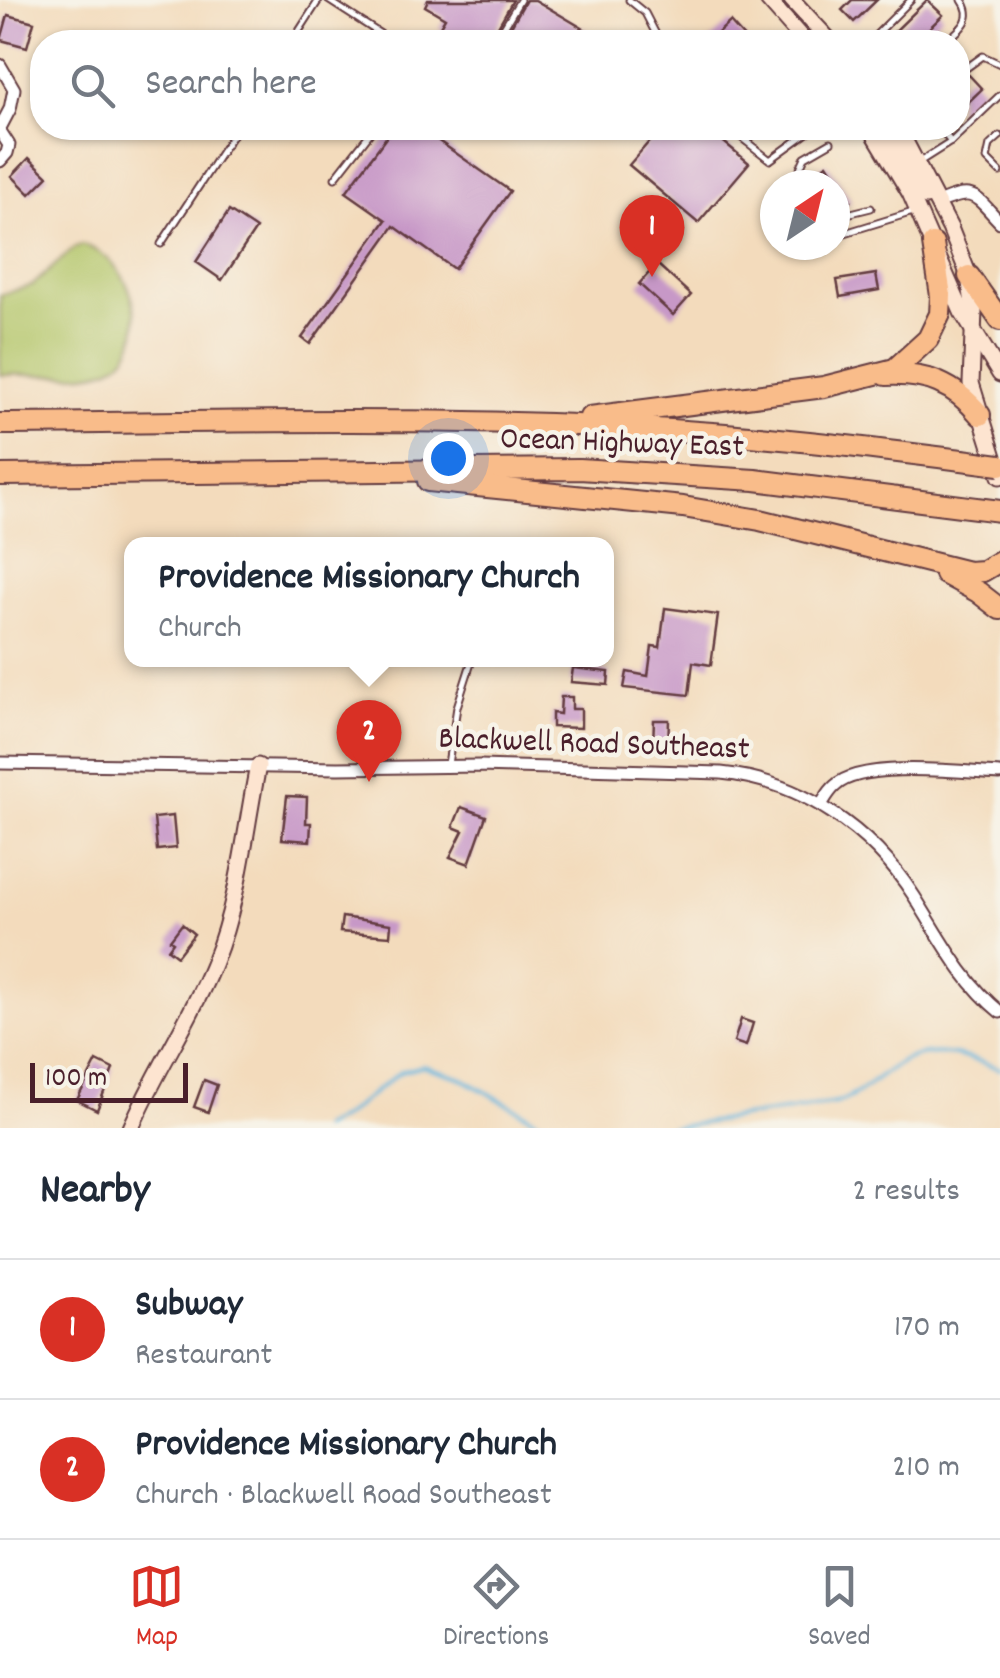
<!DOCTYPE html>
<meta charset="utf-8">
<style>
:root{--surface:#fff;--page:#f6f6f7;--text:#1f2937;--muted:#747a83;--line:#e0e1e3;--accent:#d93025}
body{margin:0;font-family:Dekko,sans-serif;background:var(--page);color:var(--text)}
.compass{position:absolute;left:760px;top:170px;width:90px;height:90px;border-radius:50%;background:var(--surface);box-shadow:0 2px 8px #0004;rotate:35deg}
.scale{position:absolute;left:30px;bottom:25px;width:158px;box-sizing:border-box;padding-left:10px;border:5px solid #4a1f2b;border-top:0;font-size:28px;line-height:35px;white-space:nowrap;color:#4a1f2b;-webkit-text-stroke:8px #f7f3e8;paint-order:stroke}
.you{position:absolute;left:448px;top:458px;width:35px;height:35px;margin:-25px;border:8px solid #fff;border-radius:50%;background:#1a73e8;box-shadow:0 0 0 15px #1a73e833}
.badge{display:grid;place-items:center;width:65px;height:65px;border-radius:50%;background:var(--accent);color:#fff;font-size:32px;font-weight:700}
.pin{position:absolute;translate:-50% -82px;filter:drop-shadow(0 2px 5px #0008)}
.pin::after{content:'';position:absolute;top:52px;width:35px;height:30px;background:inherit;clip-path:polygon(0 0,100% 0,50% 100%)}
.popup{position:absolute;left:124px;top:537px;width:490px;height:130px;box-sizing:border-box;display:grid;place-content:center;border-radius:20px;background:var(--surface);filter:drop-shadow(0 2px 8px #0005);font-size:32px;white-space:nowrap;color:var(--muted)}
.popup b{font-size:38px;color:var(--text)}
.popup::after{content:'';position:absolute;left:50%;top:100%;margin-left:-20px;border:20px solid transparent;border-top-color:var(--surface)}
.list{margin:0;padding:0;list-style:none}
h2{display:flex;justify-content:space-between;align-items:center;height:130px;margin:0;padding:0 40px;font-size:42px}
h2 small{font-size:32px;font-weight:400;color:var(--muted)}
.list li{display:grid;grid-template-columns:65px 1fr auto;gap:30px;align-items:center;box-sizing:border-box;height:140px;padding:0 40px;border-top:2px solid var(--line)}
.list b{display:block;font-size:38px;white-space:nowrap}
.list p{margin:0;font-size:32px;white-space:nowrap;color:var(--muted)}
.list em{font-size:32px;font-style:normal;color:var(--muted)}
.icon{flex:none;width:55px;height:55px;fill:none;stroke:currentColor;stroke-width:2;stroke-linecap:round;stroke-linejoin:round}
.map{position:relative;flex:none;width:1000px;height:1128px;overflow:hidden}
.search{position:absolute;background:var(--surface);box-shadow:0 2px 8px #0004;left:30px;right:30px;top:30px;height:110px;display:flex;align-items:center;gap:25px;box-sizing:border-box;padding:0 35px;border-radius:40px;color:var(--muted);font-size:38px}
.sheet{height:410px;background:var(--surface)}
nav{display:flex;justify-content:space-around;align-items:center;box-sizing:border-box;height:140px;border-top:2px solid var(--line);background:var(--surface);font-size:28px;color:var(--muted)}
nav a{display:grid;justify-items:center;gap:5px}
nav .on{color:var(--accent)}
.map>svg:first-child{display:block}
</style>
<div class="map">
<svg width="1000" height="1128" viewBox="0 0 1000 1128">
<rect width="100%" height="100%" fill="#f7f3e8"/>
<filter id="ink" filterUnits="userSpaceOnUse"><feTurbulence type="fractalNoise" baseFrequency=".01" numOctaves="2"/><feDisplacementMap in="SourceGraphic" scale="20" xChannelSelector="R" yChannelSelector="G"/><feConvolveMatrix kernelMatrix="1 2 1 2 8 2 1 2 1" color-interpolation-filters="sRGB"/></filter>
<filter id="wash" filterUnits="userSpaceOnUse"><feTurbulence type="fractalNoise" baseFrequency=".0048" numOctaves="4" result="noise"/><feDisplacementMap in="SourceGraphic" scale="40" xChannelSelector="R" yChannelSelector="G"/><feGaussianBlur stdDeviation="2.25" result="paint"/><feColorMatrix in="noise" values="0 0 0 0 0 0 0 0 0 0 0 0 0 0 0 0 0 1.4 0 .05"/><feComposite in="paint" operator="in"/></filter>
<g filter="url(#wash)">
<rect width="100%" height="100%" fill="#f3dbbc"/>
<path fill="#b2c568" stroke="#7e724a" stroke-width="2.5" d="M82 245C134 257 158 346 110 368 84 380 30 373 0 375V295L33 285 75 247Z"/>
<g fill="none" stroke-linecap="round" stroke-linejoin="round">
<g stroke="#5fb3db" stroke-width="4">
<polyline points="322,1128 343,1117 400,1072 423,1066 459,1077 551,1128"/>
<path d="M670 1128 836 1103C864 1094 880 1073 905 1060 935 1045 971 1058 1000 1069"/>
</g>
</g>
<g id="blocks">
<g fill="#c798c7">
<polygon points="428,0 513,0 489,42 464,42 439,28 445,18 425,6"/>
<polygon points="526,0 535,0 606,42 502,42"/>
<polygon points="852,0 877,0 854,22 842,10"/>
<polygon points="927,0 943,15 915,42 894,42 889,37"/>
<polygon points="8,15 34,22 27,47 1,40"/>
<polygon points="730,22 748,42 708,42"/>
<polygon points="969,75 982,89 958,112 958,87"/>
<polygon points="393,128 420,128 510,191 454,269 394,226 310,344 302,338 386,220 346,192"/>
<polygon points="661,128 707,128 749,163 698,223 629,165"/>
<polygon points="29,158 48,176 30,194 12,176"/>
<polygon points="827,164 851,201 835,211 835,185 818,185 811,174"/>
<polygon points="229,211 256,229 222,280 196,262"/>
<polygon points="657,264 691,295 673,315 639,284"/>
<polygon points="876,274 879,290 840,297 837,280"/>
<polygon points="665,608 718,615 711,665 693,662 689,695 624,688 627,672 648,676 652,646 660,647"/>
<polygon points="573,668 609,672 608,685 571,682"/>
<polygon points="561,697 572,697 572,709 581,709 581,728 552,727 552,713 560,714"/>
<polygon points="654,720 669,720 668,744 653,744"/>
<polygon points="287,796 307,797 306,823 311,823 310,841 282,839"/>
<polygon points="461,807 486,816 469,864 450,857 463,831 453,827"/>
<polygon points="173,816 176,848 157,850 154,818"/>
<polygon points="342,917 391,924 390,936 340,932"/>
<polygon points="182,924 194,934 177,956 168,949 173,942 170,940"/>
<polygon points="741,1019 753,1023 746,1046 734,1042"/>
<polygon points="97,1061 113,1069 97,1110 77,1100"/>
<polygon points="204,1080 217,1085 208,1112 194,1107"/>
</g>
</g>
</g>
<g filter="url(#ink)">
<use href="#blocks" fill-opacity="0" stroke="#633b41" stroke-width="2.5"/>
<g fill="none" stroke-linecap="round" stroke-linejoin="round">
<g stroke="#633b41" stroke-width="9">
<g id="lane">
<polyline points="328,0 393,42"/>
<polyline points="629,0 645,13 660,42"/>
<polyline points="292,42 319,0"/>
<polyline points="495,42 520,0"/>
<polyline points="869,42 911,0"/>
<path d="M945 42C960 30 976 19 962 0"/>
<polyline points="958,74 983,56 1000,64"/>
<polyline points="591,128 614,132 631,128"/>
<polyline points="729,128 770,160 814,128"/>
<polyline points="939,128 951,142"/>
<polyline points="1000,136 990,145 987,159 1000,172"/>
<polyline points="746,141 763,128"/>
<polyline points="921,161 951,142 1000,95"/>
<polyline points="335,178 374,128"/>
<polyline points="805,185 800,168 805,157 831,142"/>
<polyline points="835,217 871,208"/>
<polyline points="835,236 913,212"/>
<polyline points="161,244 237,128"/>
<polyline points="448,764 457,707 472,660"/>
</g>
</g>
<g stroke="#633b41" stroke-width="15">
<g id="street">
<polyline points="0,65 14,89 10,109 0,128"/>
<polyline points="0,131 9,145 7,153 0,161"/>
<path d="M938 203C975 187 974 195 1000 222"/>
<path d="M0 763 338 768 480 766 721 773C801 781 871 829 914 896 941 938 961 980 1000 1012"/>
<path d="M821 805C825 799 829 791 835 786 861 760 963 772 1000 774"/>
</g>
</g>
<g stroke="#633b41" stroke-width="19">
<g id="secondary">
<polyline points="768,0 805,42"/>
<polyline points="792,0 831,42"/>
<polyline points="871,128 910,193 962,312 1000,374"/>
<polyline points="884,128 926,197"/>
<polyline points="898,128 950,228 969,276 974,311 971,383 1000,476"/>
<path d="M131 1128C155 1071 191 1020 214 962 239 901 245 830 258 766"/>
</g>
</g>
<g stroke="#633b41" stroke-width="24">
<g id="highway">
<polyline points="969,276 1000,320"/>
<path d="M886 375C927 373 954 384 980 415"/>
<polyline points="590,417 824,387 895,369 928,339 940,314 941,296 933,244"/>
<path d="M0 424C232 422 466 415 698 432 786 438 874 449 962 460"/>
<polyline points="0,475 579,469 755,480 1000,511"/>
<polyline points="428,481 683,507 760,520 968,572 983,571 1000,561"/>
<polyline points="945,574 978,592 1000,609"/>
</g>
</g>
<use href="#lane" stroke="#fff" stroke-width="5"/>
<use href="#street" stroke="#fff" stroke-width="11"/>
<use href="#secondary" stroke="#fde4d0" stroke-width="15"/>
<use href="#highway" stroke="#f9bc8a" stroke-width="20"/>
<g stroke="#633b41" stroke-width="24" stroke-linecap="butt">
<polyline id="highway-bridge" points="962,460 1000,465"/>
</g>
<use href="#highway-bridge" stroke="#f9bc8a" stroke-width="20"/>
</g>
</g>
<g text-anchor="middle" dominant-baseline="central" stroke-width="9" stroke-linejoin="round" paint-order="stroke">
<g font-size="32" fill="#4a1f2b" stroke="#f7f3e8">
<text transform="translate(622 445) rotate(2)">Ocean Highway East</text>
<text transform="translate(594 746) rotate(2)">Blackwell Road Southeast</text>
</g>
</g>
</svg>
<svg class="compass" viewBox="-18 -18 36 36"><path d="M0-13l5 13h-10z" fill="#e53935"/><path d="M0 13l5-13h-10z" fill="#747a83"/></svg>
<div class="scale">100 m</div>
<div class="you"></div>
<div class="pin badge" style="left:652px;top:277px">1</div>
<div class="pin badge" style="left:369px;top:782px">2</div>
<div class="popup"><b>Providence Missionary Church</b>Church</div>
<div class="search"><svg class="icon" aria-label="search" viewBox="0 0 24 24"><circle cx="10" cy="10" r="6"/><path d="M15 15l6 6"/></svg>Search here</div>
</div>
<section class="sheet">
<h2>Nearby<small>2 results</small></h2>
<ul class="list">
<li><span class="badge">1</span><div><b>Subway</b><p>Restaurant</p></div><em>170 m</em></li>
<li><span class="badge">2</span><div><b>Providence Missionary Church</b><p>Church · Blackwell Road Southeast</p></div><em>210 m</em></li>
</ul>
</section>
<nav>
<a class="on"><svg class="icon" aria-label="map" viewBox="0 0 24 24"><path d="M3 6l6-2 6 2 6-2v14l-6 2-6-2-6 2zM9 4v14M15 6v14"/></svg>Map</a>
<a><svg class="icon" aria-label="directions" viewBox="0 0 24 24"><path d="M12 3l9 9-9 9-9-9zM9 14v-3h6M13 9l2 2-2 2"/></svg>Directions</a>
<a><svg class="icon" aria-label="saved" viewBox="0 0 24 24"><path d="M7 4h10v16l-5-4-5 4z"/></svg>Saved</a>
</nav>
